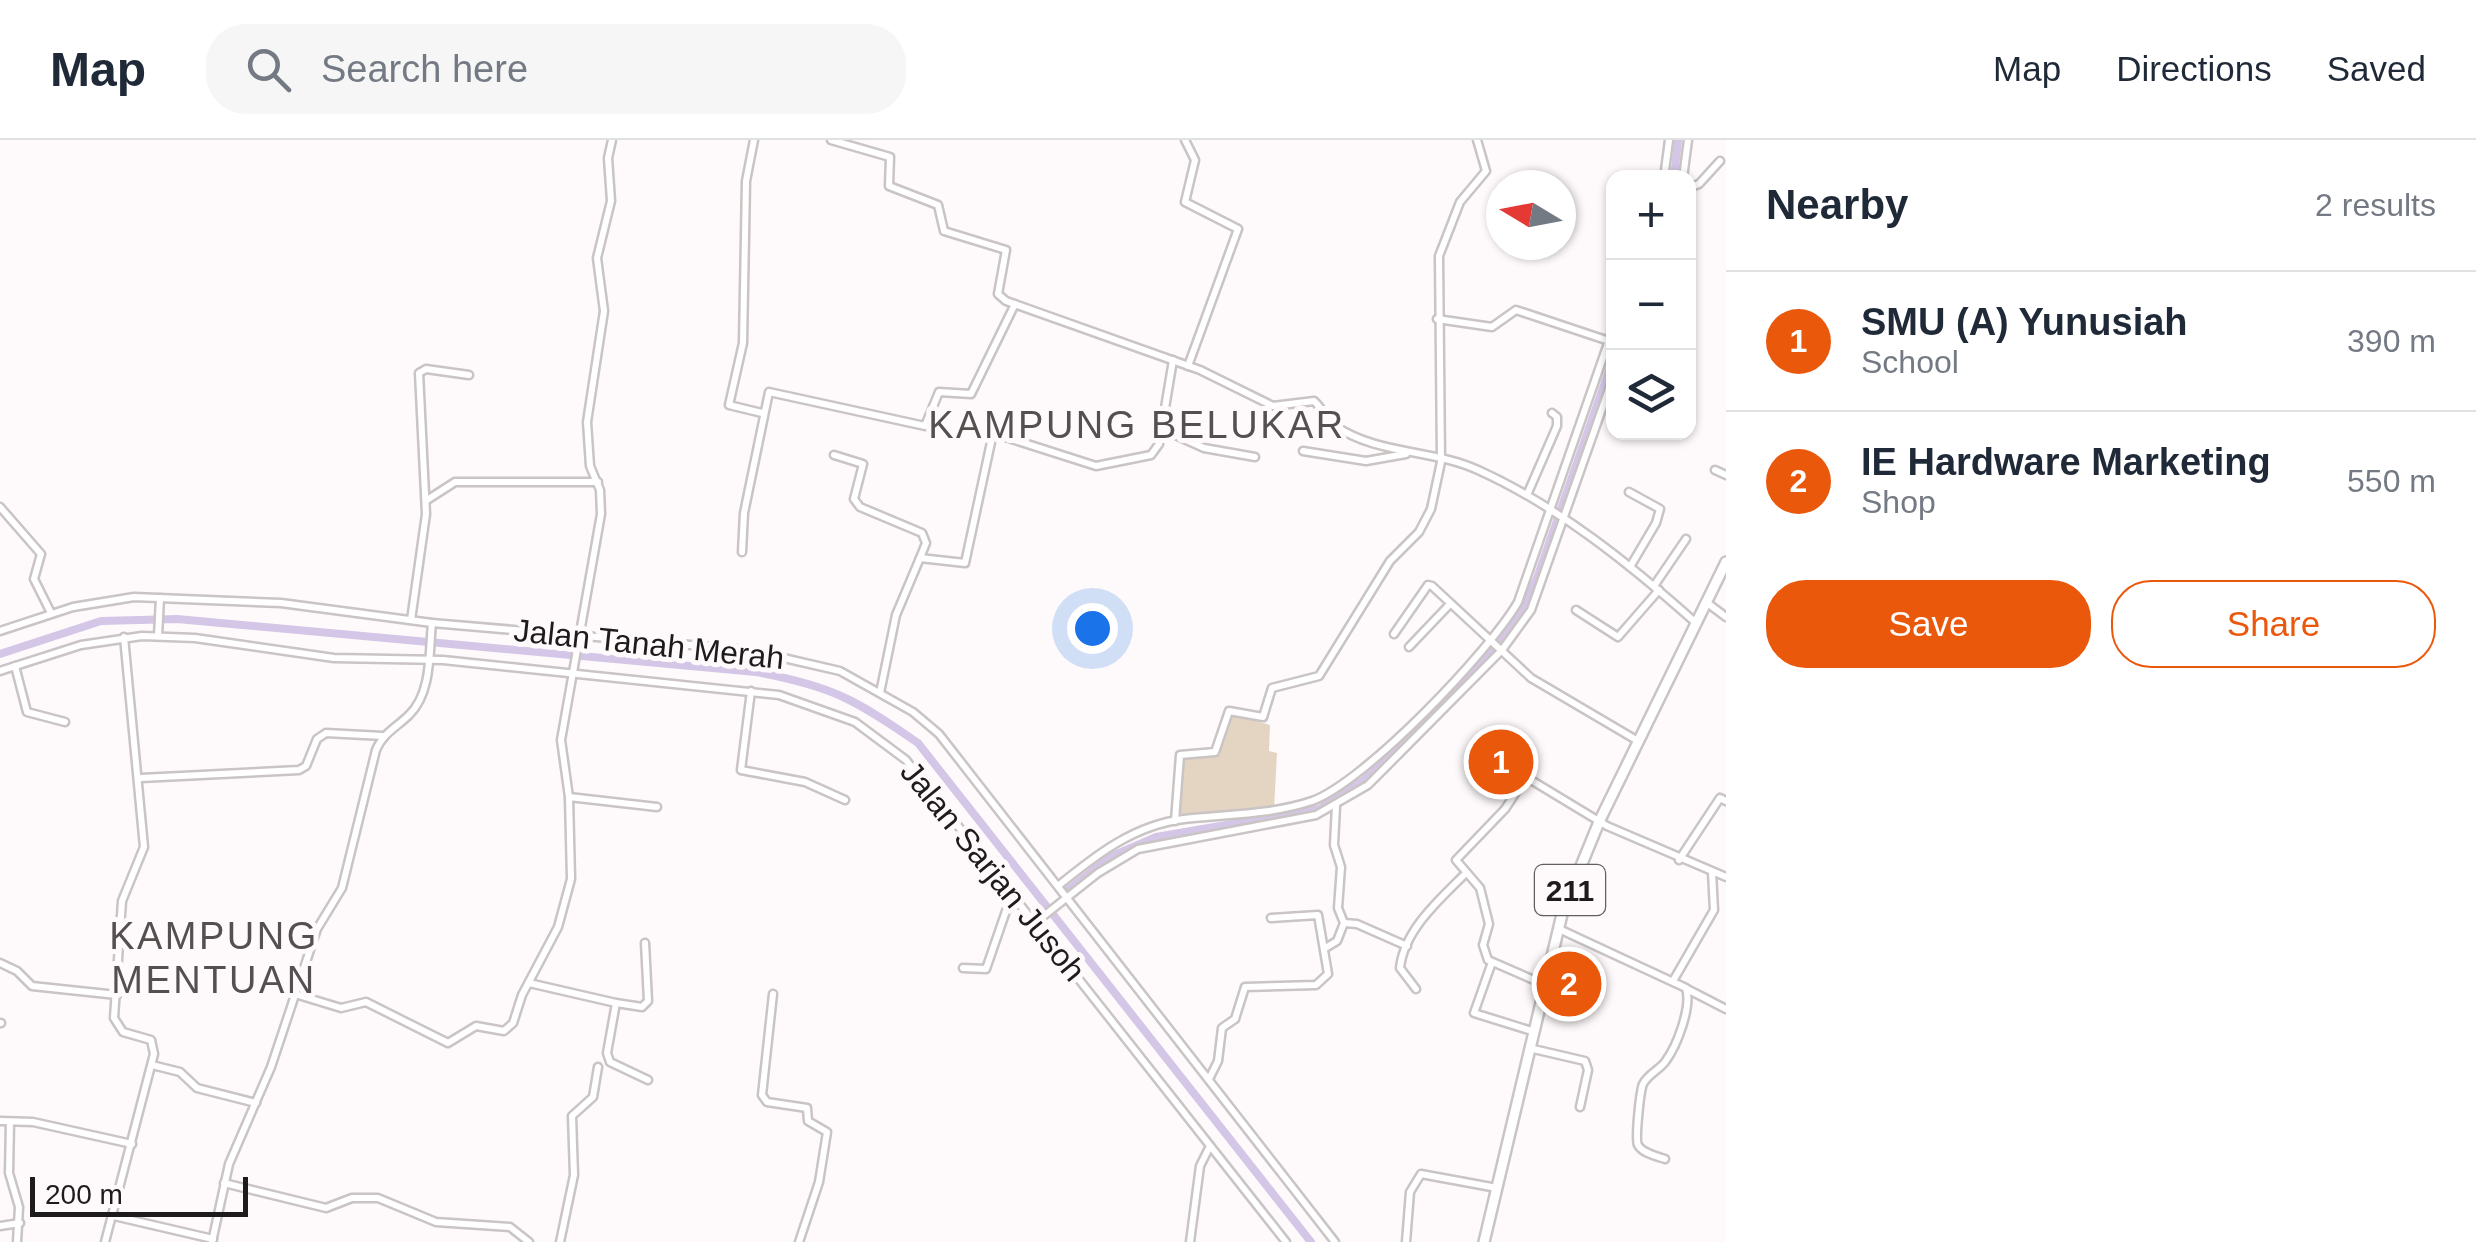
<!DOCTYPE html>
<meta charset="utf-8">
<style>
:root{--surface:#fff;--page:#f6f6f7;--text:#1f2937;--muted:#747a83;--line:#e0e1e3;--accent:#ea580c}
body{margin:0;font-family:Helvetica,sans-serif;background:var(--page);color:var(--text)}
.controls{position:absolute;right:30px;top:30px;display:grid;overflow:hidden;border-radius:20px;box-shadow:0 2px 8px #0004}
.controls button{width:90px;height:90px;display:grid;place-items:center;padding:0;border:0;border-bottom:2px solid var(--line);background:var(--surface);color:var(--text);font:50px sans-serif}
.compass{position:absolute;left:1486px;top:30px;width:90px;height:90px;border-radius:50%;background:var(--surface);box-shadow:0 2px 8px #0004;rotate:280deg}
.scale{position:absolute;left:30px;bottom:25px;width:218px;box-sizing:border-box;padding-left:10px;border:5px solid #1d1b1b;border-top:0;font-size:28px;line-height:35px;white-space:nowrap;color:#1d1b1b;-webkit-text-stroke:8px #fefafb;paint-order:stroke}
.you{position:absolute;left:1092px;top:488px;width:35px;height:35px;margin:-25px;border:8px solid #fff;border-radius:50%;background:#1a73e8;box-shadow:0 0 0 15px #1a73e833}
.badge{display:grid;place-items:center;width:65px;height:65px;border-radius:50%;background:var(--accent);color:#fff;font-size:32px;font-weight:700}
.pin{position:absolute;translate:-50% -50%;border:5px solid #fff;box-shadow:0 2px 10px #0006}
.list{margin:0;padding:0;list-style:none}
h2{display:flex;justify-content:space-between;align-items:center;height:130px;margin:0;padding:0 40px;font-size:42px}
h2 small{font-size:32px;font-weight:400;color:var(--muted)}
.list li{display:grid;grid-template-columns:65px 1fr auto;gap:30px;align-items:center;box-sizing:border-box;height:140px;padding:0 40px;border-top:2px solid var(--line)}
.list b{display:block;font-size:38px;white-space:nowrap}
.list p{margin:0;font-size:32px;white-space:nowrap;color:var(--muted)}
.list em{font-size:32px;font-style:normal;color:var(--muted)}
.actions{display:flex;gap:20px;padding:30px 40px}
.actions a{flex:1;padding:22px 0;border:2px solid var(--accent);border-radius:40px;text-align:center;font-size:35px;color:var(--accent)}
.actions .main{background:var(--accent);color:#fff}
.icon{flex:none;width:55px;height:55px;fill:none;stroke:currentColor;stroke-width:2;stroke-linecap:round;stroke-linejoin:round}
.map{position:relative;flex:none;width:1726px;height:1102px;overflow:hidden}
header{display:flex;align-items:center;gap:60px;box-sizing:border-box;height:140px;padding:0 50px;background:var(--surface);border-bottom:2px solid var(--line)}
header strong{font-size:48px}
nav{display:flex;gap:55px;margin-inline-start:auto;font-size:35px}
.search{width:700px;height:90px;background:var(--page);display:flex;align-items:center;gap:25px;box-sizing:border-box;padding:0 35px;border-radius:40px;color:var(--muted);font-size:38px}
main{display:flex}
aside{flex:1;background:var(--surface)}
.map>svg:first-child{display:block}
</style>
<header>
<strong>Map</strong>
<div class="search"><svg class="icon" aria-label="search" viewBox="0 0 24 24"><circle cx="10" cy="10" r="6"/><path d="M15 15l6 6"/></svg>Search here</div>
<nav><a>Map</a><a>Directions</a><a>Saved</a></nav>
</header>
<main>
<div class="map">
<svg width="1726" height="1102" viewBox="0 0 1726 1102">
<rect width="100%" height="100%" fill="#fefafb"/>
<polygon fill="#e4d5c2" points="1232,574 1270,585 1269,611 1277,613 1274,670 1179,679 1182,618 1220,615 1226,579"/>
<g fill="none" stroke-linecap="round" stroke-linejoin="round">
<g stroke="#d4c6e7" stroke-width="8">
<polyline points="1674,38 1678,0"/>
<path d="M0 514 101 481 177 479 756 532C831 546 855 559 918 603L1311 1102"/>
<polyline points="1068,750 1110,717 1156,697 1319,669 1364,640 1415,590 1500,503 1520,475 1537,438 1614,216"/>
</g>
<g stroke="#cac4c4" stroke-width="11">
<g id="street">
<polyline points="754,0 746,41 743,203 729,265 762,273"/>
<path d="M831 0 890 17 889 46 938 65 944 91 1006 110 998 154 1006 161 1200 230 1273 266 1314 261C1322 268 1326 279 1334 285 1376 315 1433 309 1478 330 1558 366 1631 425 1696 483"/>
<polyline points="1185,0 1195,20 1185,62 1238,89 1188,226"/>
<polyline points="1664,38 1669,0"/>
<polyline points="1683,38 1688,0"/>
<polyline points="1688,48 1699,44 1720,21"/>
<polyline points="1437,179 1492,187 1516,170 1609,201"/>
<polyline points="1162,289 1204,308 1255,317"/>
<polyline points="1303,311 1366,321 1406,314"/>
<polyline points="834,315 863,324 854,359 860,367 922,393 926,403 920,418 965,423 993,293 1096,326 1151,315 1159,304 1173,220"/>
<polyline points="1715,330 1726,335"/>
<polyline points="1629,352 1660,369 1656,383 1630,427"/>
<polyline points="1527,355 1557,286 1557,277 1552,273"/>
<polyline points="427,360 455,342 598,342"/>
<polyline points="0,367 41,414 34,439 51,473"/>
<polyline points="742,412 744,373 769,252 925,286 939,252 971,254 1015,164"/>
<polyline points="1654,446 1686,399"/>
<polyline points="1706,462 1726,477"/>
<polyline points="1576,470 1618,497 1659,450"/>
<polyline points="411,480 426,374 419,233 426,229 469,235"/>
<polyline points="0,491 73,467 134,457 281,463 432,483 749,510 840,531 913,572 939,594 1335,1102"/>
<polyline points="1394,494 1428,445 1432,446 1531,538 1638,601"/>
<polyline points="158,496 160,458"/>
<polyline points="1409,507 1450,464"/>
<polyline points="15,526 27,572 65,582"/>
<polyline points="0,531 81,505 142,496 195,498 334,518 443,520 779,555 855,582 906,620 1286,1102"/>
<polyline points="751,551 741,630 805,642 845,660"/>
<polyline points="880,553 896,475 920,418"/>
<polyline points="141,638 299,630 306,626 317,599 326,593 383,596"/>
<polyline points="569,657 657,667"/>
<polyline points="1175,681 1180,615 1215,612 1229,571 1263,577 1272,548 1319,536 1390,421 1419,392 1431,369 1441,322 1439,116 1460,62 1486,31 1477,0"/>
<polyline points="1679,720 1720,658 1726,661"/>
<path d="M1058 746C1096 715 1134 685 1184 679 1227 674 1270 675 1312 661 1365 642 1489 512 1518 462L1614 186"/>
<polyline points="1036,782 1098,733 1138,709 1316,675 1368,645 1502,510 1531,470 1614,235"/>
<polyline points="1344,783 1357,784 1407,806"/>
<path d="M1559 789 1686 848C1692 867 1677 906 1665 922 1659 930 1648 934 1643 944 1640 951 1635 999 1638 1005 1642 1013 1656 1016 1665 1019"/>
<polyline points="1327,807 1337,801 1344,783 1338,768 1341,727 1334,705 1336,666"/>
<polyline points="0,823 17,831 32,846 117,855"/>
<polyline points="1491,825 1474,873 1532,891"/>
<polyline points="963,828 986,829 1006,771 1018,759"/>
<polyline points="1673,841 1714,770 1712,732"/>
<polyline points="529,843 616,863 607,913 610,922 648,940"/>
<polyline points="1543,844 1488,820 1483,805 1489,784 1480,748 1456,720 1505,669 1526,637 1607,686 1726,737"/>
<path d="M1416 849 1400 828C1404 790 1440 759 1466 733"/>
<polyline points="1687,849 1726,869"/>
<polyline points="295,854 341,868 366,862 448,903 476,886 504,891 513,883 522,855 558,787 571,739 569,657 561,600 601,374 600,350 590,326 587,282 604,171 597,118 611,61 608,18 612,0"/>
<polyline points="773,854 762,955 767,962 807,968 808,981 827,992 819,1042 799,1102"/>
<polyline points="616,863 642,867 648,861 645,803"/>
<polyline points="0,883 1,883"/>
<polyline points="1529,908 1585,921 1588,930 1580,967"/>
<polyline points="152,925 180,932 197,948 256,963"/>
<polyline points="1209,939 1218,921 1222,888 1235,879 1245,847 1316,845 1328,834 1318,775 1271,778"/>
<polyline points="0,981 33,982 132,1004"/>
<polyline points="10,982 9,1033 19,1067 17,1102"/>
<polyline points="224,1043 326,1068 352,1058 378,1058 436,1082 510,1087 529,1102"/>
<polyline points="114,1076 213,1099"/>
<polyline points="0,1086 20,1083"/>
<polyline points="105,1102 154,914 151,900 123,892 114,878 122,761 144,707 124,497"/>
<path d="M212 1102 229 1024 271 927 317 789 342 748 376 610C383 593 397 587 409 575 432 553 429 512 432 483"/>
<polyline points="560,1102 574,1035 572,976 593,957 598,927"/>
<polyline points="1190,1102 1200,1026 1210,1006"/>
<polyline points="1406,1102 1410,1052 1421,1034 1497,1048"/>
</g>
</g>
<g stroke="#cac4c4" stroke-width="14">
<polyline id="primary" points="1484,1102 1563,770 1599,682 1726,422"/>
</g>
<use href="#street" stroke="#fff" stroke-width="6"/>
<use href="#primary" stroke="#fff" stroke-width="9"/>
</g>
<g text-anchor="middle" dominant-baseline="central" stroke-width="10" stroke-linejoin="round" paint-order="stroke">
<rect fill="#fefafb" stroke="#605e5e" stroke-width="2.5" x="1535" y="725" width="70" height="50" rx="8"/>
<g font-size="30" font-weight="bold" fill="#1d1b1b">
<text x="1570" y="750">211</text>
</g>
<g font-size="32" fill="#1d1b1b" stroke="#fefafb">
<text transform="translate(649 504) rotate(6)">Jalan Tanah Merah</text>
<text transform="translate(993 731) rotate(51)">Jalan Sarjan Jusoh</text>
</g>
<g font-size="38" letter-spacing="2.5" fill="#554f50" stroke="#fefafb">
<text x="1137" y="285">KAMPUNG BELUKAR</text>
<text x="214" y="796">KAMPUNG<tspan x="214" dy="44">MENTUAN</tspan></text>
</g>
</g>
</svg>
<div class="controls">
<button>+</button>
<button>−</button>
<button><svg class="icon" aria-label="layers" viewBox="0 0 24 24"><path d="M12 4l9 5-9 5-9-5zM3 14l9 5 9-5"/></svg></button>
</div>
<svg class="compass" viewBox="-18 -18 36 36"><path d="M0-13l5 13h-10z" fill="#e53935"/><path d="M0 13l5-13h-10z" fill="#747a83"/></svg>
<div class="scale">200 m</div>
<div class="you"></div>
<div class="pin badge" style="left:1501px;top:622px">1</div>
<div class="pin badge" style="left:1569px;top:844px">2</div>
</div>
<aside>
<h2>Nearby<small>2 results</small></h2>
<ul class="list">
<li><span class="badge">1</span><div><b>SMU (A) Yunusiah</b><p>School</p></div><em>390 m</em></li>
<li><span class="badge">2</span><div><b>IE Hardware Marketing</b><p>Shop</p></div><em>550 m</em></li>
</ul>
<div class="actions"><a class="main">Save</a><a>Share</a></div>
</aside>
</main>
